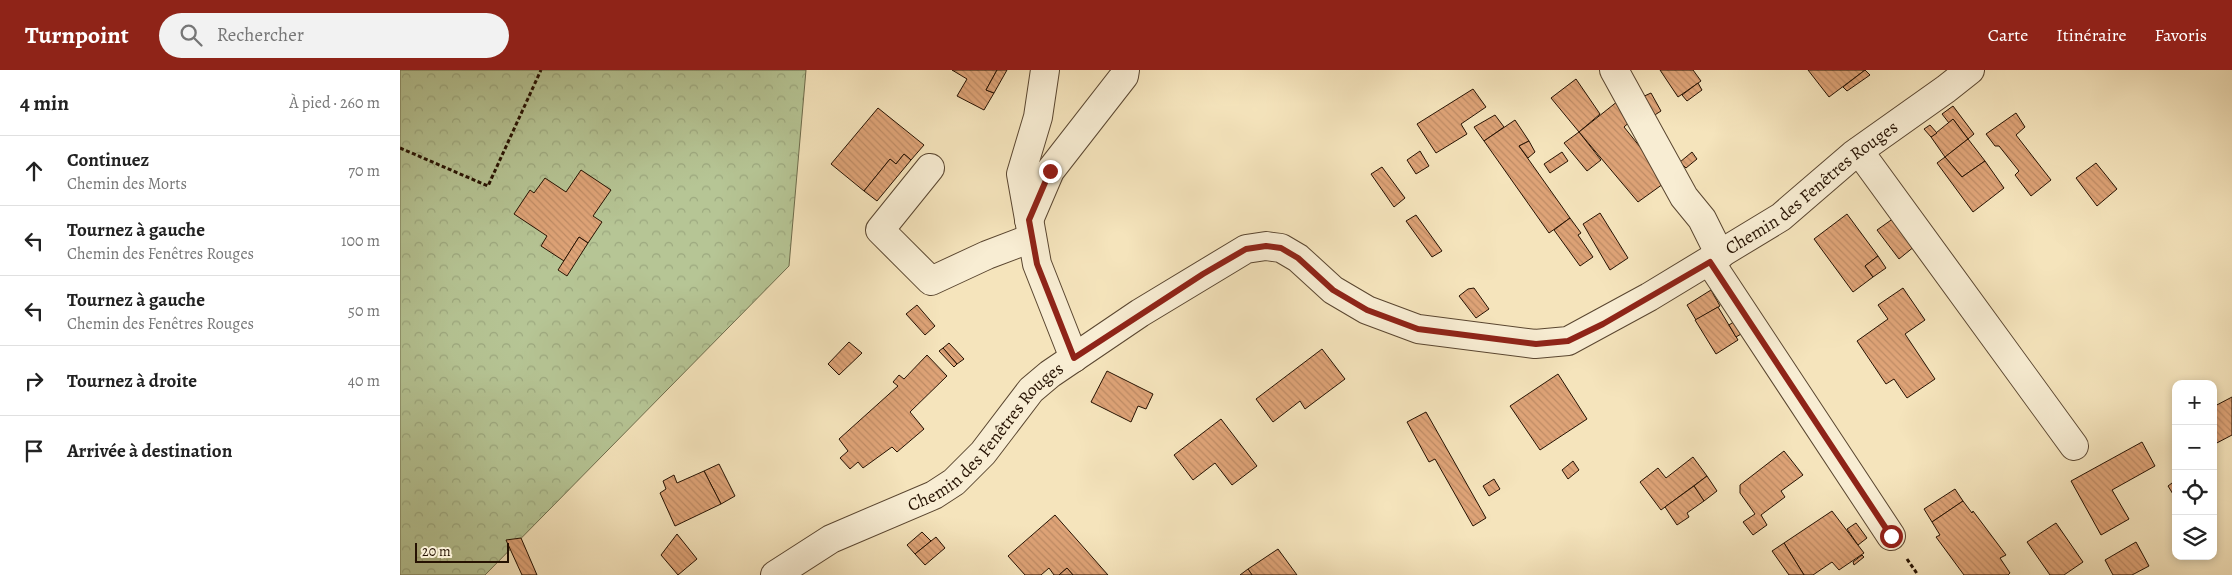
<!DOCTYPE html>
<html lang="fr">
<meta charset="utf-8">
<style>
:root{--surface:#fff;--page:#f2f2f2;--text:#222;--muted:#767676;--line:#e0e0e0;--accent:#8f2418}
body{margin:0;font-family:Alegreya,serif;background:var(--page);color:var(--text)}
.controls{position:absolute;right:15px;bottom:15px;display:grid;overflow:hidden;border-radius:10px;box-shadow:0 2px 8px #0003}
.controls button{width:45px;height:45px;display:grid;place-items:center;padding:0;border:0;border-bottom:1px solid var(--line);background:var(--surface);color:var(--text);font:25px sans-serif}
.scale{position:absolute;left:15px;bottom:12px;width:94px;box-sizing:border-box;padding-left:5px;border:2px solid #261202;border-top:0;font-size:14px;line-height:18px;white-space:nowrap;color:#261202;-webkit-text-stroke:4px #f8edd3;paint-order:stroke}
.stop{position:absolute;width:15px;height:15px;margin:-11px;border:4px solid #8f2418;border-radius:50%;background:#fff}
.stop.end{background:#8f2418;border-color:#fff;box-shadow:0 1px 5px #0008}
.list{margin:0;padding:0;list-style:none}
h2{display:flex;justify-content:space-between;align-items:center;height:65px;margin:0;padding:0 20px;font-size:21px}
h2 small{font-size:16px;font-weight:400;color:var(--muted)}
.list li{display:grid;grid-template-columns:32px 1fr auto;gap:15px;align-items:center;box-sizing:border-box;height:70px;padding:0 20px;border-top:1px solid var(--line)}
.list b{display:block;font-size:19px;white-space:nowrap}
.list p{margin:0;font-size:16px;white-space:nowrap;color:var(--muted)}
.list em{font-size:16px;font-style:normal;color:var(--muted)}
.icon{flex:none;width:28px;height:28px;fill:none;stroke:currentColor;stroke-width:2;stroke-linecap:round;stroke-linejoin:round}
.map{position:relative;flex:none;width:1832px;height:505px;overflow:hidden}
header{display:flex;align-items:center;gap:30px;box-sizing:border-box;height:70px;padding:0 25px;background:var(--accent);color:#fff}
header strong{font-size:24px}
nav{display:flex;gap:28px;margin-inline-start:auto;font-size:18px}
.search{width:350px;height:45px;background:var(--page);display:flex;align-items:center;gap:12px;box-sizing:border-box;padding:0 18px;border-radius:28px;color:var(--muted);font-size:19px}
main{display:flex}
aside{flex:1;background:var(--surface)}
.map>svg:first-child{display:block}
</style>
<header>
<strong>Turnpoint</strong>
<div class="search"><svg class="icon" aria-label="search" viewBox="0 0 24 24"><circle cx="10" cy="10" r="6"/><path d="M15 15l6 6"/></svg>Rechercher</div>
<nav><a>Carte</a><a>Itinéraire</a><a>Favoris</a></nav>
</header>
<main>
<aside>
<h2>4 min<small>À pied · 260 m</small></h2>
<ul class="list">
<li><svg class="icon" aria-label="ahead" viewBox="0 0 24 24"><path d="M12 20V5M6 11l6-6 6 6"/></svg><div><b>Continuez</b><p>Chemin des Morts</p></div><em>70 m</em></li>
<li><svg class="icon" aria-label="left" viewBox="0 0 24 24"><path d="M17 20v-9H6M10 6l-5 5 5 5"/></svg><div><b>Tournez à gauche</b><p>Chemin des Fenêtres Rouges</p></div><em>100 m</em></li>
<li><svg class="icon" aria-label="left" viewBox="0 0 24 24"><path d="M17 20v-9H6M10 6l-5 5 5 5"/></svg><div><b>Tournez à gauche</b><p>Chemin des Fenêtres Rouges</p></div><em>50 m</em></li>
<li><svg class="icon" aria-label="right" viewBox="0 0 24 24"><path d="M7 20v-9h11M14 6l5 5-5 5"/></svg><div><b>Tournez à droite</b></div><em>40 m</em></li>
<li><svg class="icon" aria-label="arrive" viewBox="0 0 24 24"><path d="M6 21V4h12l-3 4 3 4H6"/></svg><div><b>Arrivée à destination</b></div></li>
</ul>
</aside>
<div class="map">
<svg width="1832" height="505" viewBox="0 0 1832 505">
<defs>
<pattern id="forest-crowns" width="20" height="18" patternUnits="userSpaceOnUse" patternTransform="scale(1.25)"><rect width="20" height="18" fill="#b6c595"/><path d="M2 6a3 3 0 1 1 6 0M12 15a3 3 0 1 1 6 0" fill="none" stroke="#9ca87f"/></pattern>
<pattern id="building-back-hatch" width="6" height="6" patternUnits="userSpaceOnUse" patternTransform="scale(1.25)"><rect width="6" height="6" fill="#dea377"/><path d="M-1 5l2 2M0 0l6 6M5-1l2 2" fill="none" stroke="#be8b65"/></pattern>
</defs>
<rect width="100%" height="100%" fill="#f5e4bc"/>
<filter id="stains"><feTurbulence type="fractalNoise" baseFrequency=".004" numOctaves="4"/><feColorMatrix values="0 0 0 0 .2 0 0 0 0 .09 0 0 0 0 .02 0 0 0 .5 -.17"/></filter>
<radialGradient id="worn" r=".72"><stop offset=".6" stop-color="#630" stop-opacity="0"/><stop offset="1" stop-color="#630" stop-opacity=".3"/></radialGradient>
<polygon fill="url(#forest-crowns)" stroke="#6e6c4c" points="0,0 406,0 389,196 85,505 0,505"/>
<g fill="url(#building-back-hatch)" stroke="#261202">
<polygon points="552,0 597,0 586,20 594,23 584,40 557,26 567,9"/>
<polygon points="597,0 607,0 594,23 586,20"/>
<polygon points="1260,0 1293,0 1301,11 1278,27"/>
<polygon points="1408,0 1465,0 1429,27"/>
<polygon points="1465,0 1470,5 1447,21 1443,17"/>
<polygon points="1176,9 1200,44 1179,62 1151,28"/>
<polygon points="1298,13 1302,20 1287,31 1282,25"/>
<polygon points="1073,19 1086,37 1061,54 1067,64 1036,83 1017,54"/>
<polygon points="1251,23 1261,41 1250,48 1240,28"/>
<polygon points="1218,31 1233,49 1224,57 1257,98 1263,114 1238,132 1179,62"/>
<polygon points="1553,36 1574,64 1568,69 1553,49 1549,53 1542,44"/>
<polygon points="478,38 524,75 511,90 504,84 496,94 490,89 464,121 431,94"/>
<polygon points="1616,43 1625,57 1616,65 1651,110 1631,126 1615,105 1619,101 1599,76 1595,76 1586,64"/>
<polygon points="1095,45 1104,57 1084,71 1074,57"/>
<polygon points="1553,49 1568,69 1545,87 1531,67"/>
<polygon points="1115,50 1129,71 1119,76 1170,148 1149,163 1084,71"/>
<polygon points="1530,55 1537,63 1531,67 1524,59"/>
<polygon points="1179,62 1201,90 1187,101 1164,73"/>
<polygon points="1568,69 1585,91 1562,107 1545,87"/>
<polygon points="1129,71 1135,82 1128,88 1119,76"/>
<polygon points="1020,81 1029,96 1016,104 1007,90"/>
<polygon points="1162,82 1168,91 1150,103 1144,94"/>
<polygon points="1292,82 1297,89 1286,98 1280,92"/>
<polygon points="504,84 511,90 477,131 464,121 490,89 496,94"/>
<polygon points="1545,87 1562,107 1585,91 1604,118 1573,142 1537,93"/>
<polygon points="1696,93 1717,119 1697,136 1676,108"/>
<polygon points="982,97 1005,128 994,137 971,104"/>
<polygon points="181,100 211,120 193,146 202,152 188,173 179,167 164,191 141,176 147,166 114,144 130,120 134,123 145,108 166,122"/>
<polygon points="1200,143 1228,188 1210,200 1183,154"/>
<polygon points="1447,144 1478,186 1465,196 1473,207 1453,222 1414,169"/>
<polygon points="1016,145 1042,181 1032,187 1006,151"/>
<polygon points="1170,148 1181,163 1178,165 1193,187 1180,196 1154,160"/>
<polygon points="1494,148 1515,176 1499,189 1477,160"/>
<polygon points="179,167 188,173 167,206 158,200"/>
<polygon points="1478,186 1486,198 1473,207 1465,196"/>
<polygon points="1074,218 1089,239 1076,248 1059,226 1068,219"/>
<polygon points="1503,218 1525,250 1505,264 1535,309 1507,328 1494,309 1486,314 1457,271 1488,249 1478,235"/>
<polygon points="1311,220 1320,236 1296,250 1287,235"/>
<polygon points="517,235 535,256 525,265 506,244"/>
<polygon points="1318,237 1338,270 1316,284 1295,250"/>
<polygon points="1338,249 1346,261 1336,267 1329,255"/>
<polygon points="449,272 462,283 439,305 428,294"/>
<polygon points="549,273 564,289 557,294 543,278"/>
<polygon points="543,278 557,294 554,297 539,281"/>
<polygon points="922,279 945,309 905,339 900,331 873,352 856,329"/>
<polygon points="527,285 547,306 510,342 524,359 497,382 492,377 463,398 458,392 450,399 440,388 448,381 439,369 498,316 493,312 499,305 504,309"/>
<polygon points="707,301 753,324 746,339 738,336 731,352 691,332"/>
<polygon points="1158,304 1187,349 1140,380 1110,336"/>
<polygon points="1832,327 1832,365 1813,375 1813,337"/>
<polygon points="1026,342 1086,448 1073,456 1035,389 1029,392 1007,352"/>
<polygon points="821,349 857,396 832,415 815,393 793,410 774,385"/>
<polygon points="1742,372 1755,396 1712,420 1729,449 1701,465 1671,411"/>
<polygon points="1384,381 1403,405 1381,421 1385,427 1361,445 1367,455 1353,465 1343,452 1355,444 1340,423 1340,415"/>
<polygon points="1293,387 1307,406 1261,440 1240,412 1258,398 1266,408"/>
<polygon points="1173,391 1179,400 1168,409 1162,400"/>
<polygon points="319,394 335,426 321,434 304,401"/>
<polygon points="304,401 321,434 275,456 260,423 266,419 263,411 274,405 277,413"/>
<polygon points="1307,406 1317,421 1304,431 1294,416"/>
<polygon points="1094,409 1100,419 1089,426 1083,416"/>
<polygon points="1776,410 1776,429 1768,416"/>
<polygon points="1294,416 1304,431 1287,443 1289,447 1277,455 1265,437"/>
<polygon points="1555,419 1563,431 1532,452 1524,439"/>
<polygon points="1563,431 1572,443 1573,441 1606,485 1600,488 1610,503 1608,505 1564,505 1536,467 1540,465 1532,452"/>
<polygon points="1432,441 1464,483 1439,500 1432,492 1413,505 1404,505 1384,473"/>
<polygon points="655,445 708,505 673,505 667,498 659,505 654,505 649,498 641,505 625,505 608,486"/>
<polygon points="1456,453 1467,468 1458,475 1447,459"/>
<polygon points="1656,453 1683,492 1664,505 1650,505 1627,472"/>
<polygon points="522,462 531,471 515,484 507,475"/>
<polygon points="277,464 297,489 278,505 261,485"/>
<polygon points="536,467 545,478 525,495 515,484"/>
<polygon points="121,468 137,505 122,505 106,470"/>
<polygon points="1736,472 1749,496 1732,505 1713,505 1705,490"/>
<polygon points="1384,473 1404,505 1389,505 1372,481"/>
<polygon points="878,479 897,505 852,505 848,499"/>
<polygon points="1462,485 1464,487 1454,495 1453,492"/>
<polygon points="667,498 673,505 659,505"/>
<polygon points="848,499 852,505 840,505"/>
</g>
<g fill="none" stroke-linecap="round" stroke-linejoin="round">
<g stroke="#5a4630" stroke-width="30">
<g id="minor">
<polyline points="645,0 638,47 621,104 637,194 674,288"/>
<polyline points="1214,0 1284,127 1302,149 1320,185"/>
<polyline points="1459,81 1674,376"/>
<polyline points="530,98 480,160 531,211 587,185 632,168"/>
<polyline points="629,150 650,101 724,6 725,0"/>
<polyline points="1310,192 1491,466"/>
<path id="s1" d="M375 505 431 469 534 425 554 412 583 383 631 320 650 304 740 243 846 179 866 176 881 178 898 188 933 220 967 240 1018 259 1135 274 1168 271 1249 227 1381 147 1453 85 1546 19 1570 0"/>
</g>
</g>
<g stroke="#261202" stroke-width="3" stroke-dasharray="4 2.5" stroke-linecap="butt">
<polyline points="0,78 88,116 141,0"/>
<polyline points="1507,489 1518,505"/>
</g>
<use href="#minor" stroke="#f8edd3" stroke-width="28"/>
</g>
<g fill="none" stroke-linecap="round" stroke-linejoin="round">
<polyline stroke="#8f2418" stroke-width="6" points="650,101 629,150 637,194 674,288 803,204 846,179 866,176 881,178 898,188 933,220 967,240 1018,259 1136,274 1168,271 1203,254 1310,192 1491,466"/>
</g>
<g text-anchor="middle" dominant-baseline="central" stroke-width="4" stroke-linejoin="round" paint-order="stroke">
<g font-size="18" fill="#261202" stroke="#f8edd3">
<text stroke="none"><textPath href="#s1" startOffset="1216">Chemin des Fenêtres Rouges</textPath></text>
<text stroke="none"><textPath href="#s1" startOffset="256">Chemin des Fenêtres Rouges</textPath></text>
</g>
</g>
<rect width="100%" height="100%" filter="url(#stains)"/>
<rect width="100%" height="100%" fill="url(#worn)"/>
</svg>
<div class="controls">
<button>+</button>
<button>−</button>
<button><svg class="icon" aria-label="locate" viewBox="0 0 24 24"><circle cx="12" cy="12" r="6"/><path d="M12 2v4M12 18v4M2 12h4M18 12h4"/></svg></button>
<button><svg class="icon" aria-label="layers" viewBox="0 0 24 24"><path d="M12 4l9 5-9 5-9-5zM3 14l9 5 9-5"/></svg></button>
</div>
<div class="scale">20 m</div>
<div class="stop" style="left:1491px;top:466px"></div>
<div class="stop end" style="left:650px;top:101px"></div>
</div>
</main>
